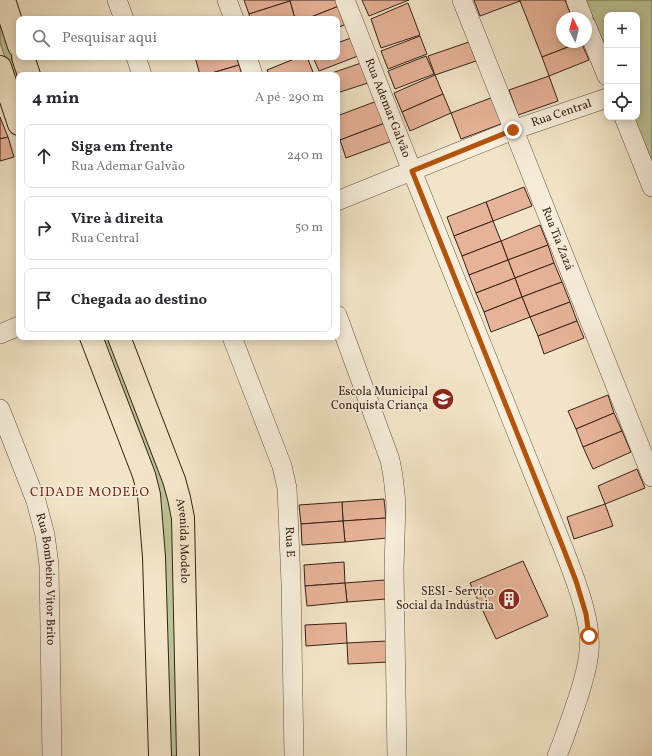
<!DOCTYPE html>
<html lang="pt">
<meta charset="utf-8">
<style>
:root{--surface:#fff;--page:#f2f2f3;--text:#2b2b33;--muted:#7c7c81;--line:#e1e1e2}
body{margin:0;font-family:Vollkorn,serif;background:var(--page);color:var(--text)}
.controls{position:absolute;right:12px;top:12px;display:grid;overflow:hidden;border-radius:8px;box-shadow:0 2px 10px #0003}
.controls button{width:36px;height:36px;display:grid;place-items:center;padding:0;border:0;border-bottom:1px solid var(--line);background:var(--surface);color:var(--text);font:20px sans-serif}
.compass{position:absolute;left:556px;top:12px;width:36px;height:36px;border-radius:50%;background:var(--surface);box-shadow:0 2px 10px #0003;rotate:354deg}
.stop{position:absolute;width:12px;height:12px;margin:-9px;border:3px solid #b45309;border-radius:50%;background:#fff}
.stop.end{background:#b45309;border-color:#fff;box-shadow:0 1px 4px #0008}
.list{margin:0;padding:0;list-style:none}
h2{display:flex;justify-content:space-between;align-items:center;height:52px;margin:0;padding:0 16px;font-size:17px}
h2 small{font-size:13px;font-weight:400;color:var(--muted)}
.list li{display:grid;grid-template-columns:26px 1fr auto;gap:12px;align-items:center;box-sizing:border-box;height:64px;margin:0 8px 8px;padding:0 8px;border:1px solid var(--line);border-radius:8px}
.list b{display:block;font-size:15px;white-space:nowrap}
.list p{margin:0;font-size:13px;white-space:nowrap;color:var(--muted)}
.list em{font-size:13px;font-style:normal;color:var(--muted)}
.icon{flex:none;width:22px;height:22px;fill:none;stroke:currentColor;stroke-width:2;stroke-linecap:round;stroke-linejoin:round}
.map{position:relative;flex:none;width:652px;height:756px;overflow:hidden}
.search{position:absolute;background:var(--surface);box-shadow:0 2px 10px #0003;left:16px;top:16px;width:324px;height:44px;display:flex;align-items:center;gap:10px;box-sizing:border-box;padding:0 14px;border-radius:8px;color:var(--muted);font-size:15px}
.panel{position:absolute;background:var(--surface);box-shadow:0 2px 10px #0003;left:16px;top:72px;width:324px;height:268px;border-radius:8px}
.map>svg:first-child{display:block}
</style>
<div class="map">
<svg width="652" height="756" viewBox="0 0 652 756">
<rect width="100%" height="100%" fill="#f2e5c7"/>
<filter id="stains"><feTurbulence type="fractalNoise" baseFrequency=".005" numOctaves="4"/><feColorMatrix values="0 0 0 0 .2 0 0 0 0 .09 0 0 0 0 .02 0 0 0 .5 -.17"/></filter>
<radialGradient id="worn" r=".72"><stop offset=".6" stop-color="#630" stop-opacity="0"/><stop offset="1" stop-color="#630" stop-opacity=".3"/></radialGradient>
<g fill="#bbc495" stroke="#797256">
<polygon points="586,0 652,0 652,164 633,117 637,117 637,15 607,15 607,53"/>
<polygon points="0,9 19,75 19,100 0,42"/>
<polygon points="96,337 113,337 173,500 181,756 166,756 160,523"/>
</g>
<g fill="#e7b398" stroke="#372018">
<polygon points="244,0 289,0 290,1 249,14"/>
<polygon points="292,0 336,0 339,6 306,19 295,19 290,1"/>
<polygon points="362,0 409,0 369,16"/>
<polygon points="474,0 519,0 520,1 480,16"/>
<polygon points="522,0 565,0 572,18 562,18 562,42 581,42 542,57 520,1"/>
<polygon points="290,1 295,19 250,19 249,14"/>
<polygon points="408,3 420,35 381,48 371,19"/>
<polygon points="339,6 346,24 337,28 337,19 306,19"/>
<polygon points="420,36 427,54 388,69 381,51"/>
<polygon points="351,38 358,56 319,71 313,57 337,57 337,43"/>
<polygon points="469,42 476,61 435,75 428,56"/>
<polygon points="581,42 589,60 549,76 542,57"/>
<polygon points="426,56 434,74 395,89 388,71"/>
<polygon points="195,57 236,57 239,65 205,75 200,75"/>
<polygon points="299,57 307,57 313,72 306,75 269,75 267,70"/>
<polygon points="367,61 374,81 337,93 337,75 326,75"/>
<polygon points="239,65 242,75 205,75"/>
<polygon points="435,75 443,94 402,112 394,93"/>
<polygon points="549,76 558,101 518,115 509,90"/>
<polygon points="443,94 451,113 410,131 402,112"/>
<polygon points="496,96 506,122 461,139 451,113"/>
<polygon points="377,101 385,123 340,140 337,133 337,116"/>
<polygon points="0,117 8,137 0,139"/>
<polygon points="385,123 392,141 346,158 340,140"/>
<polygon points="8,137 14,157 0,161 0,139"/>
<polygon points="524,187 532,206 493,221 486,202"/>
<polygon points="486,202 493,221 454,236 447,217"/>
<polygon points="493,221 501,241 462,256 454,236"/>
<polygon points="540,225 548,245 508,260 501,241"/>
<polygon points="501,241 508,260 469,275 462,256"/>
<polygon points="548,245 554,263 515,278 508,260"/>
<polygon points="508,260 515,278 476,293 469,275"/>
<polygon points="554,263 562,282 522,297 515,278"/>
<polygon points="515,278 522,297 484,312 476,293"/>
<polygon points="562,282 570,302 530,317 522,297"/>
<polygon points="522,297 530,317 491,332 484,312"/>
<polygon points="570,302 577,321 538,336 530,317"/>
<polygon points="577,321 584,338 544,354 538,336"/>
<polygon points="608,395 614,413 576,429 568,411"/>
<polygon points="614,413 622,431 583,447 576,429"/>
<polygon points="622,431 631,452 593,469 583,447"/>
<polygon points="637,469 645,488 605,504 598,486"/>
<polygon points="384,499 386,518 343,521 342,502"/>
<polygon points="342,502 343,521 301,524 299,505"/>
<polygon points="605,504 613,526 574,539 567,517"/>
<polygon points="386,518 387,538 345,542 343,521"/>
<polygon points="343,521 345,542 302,545 301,524"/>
<polygon points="523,561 548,616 496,639 470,583"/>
<polygon points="344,562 345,583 305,586 304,565"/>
<polygon points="385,580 386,599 347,602 345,583"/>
<polygon points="345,583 347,602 307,606 305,586"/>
<polygon points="346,623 347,643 306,646 305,625"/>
<polygon points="387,641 389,662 348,664 347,643"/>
</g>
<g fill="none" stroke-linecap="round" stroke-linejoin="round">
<g stroke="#665144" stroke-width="20">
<g id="minor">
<polyline points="117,0 124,19"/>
<polyline points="227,0 234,19"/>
<path id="s1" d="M345 0 412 171 564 550C575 579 592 620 589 651 588 667 583 682 578 698 571 718 565 737 557 756"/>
<path id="s2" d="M462 0 652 477"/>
<polyline points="576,0 583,18"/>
<polyline points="586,25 607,76"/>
<polyline points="136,57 142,75"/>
<polyline points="247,57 253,75"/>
<polyline points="624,117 652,187"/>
<path id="s3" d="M337 201 513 130 607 98"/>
<polyline points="337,315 390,460 393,476 396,503 394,569 397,756"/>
<polyline points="0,334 19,326"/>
<path id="s4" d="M232 337 282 466 287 488 291 582 294 756"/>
<path id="s5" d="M0 409 36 501 45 535 49 565 52 756"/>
</g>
</g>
<g stroke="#372018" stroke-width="24">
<g id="major">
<polyline points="4,0 19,46"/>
<polyline points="23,57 29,75"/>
<polyline points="0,67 19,124"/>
<polyline points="91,337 144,475 149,495 154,557 160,756"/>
<path id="s6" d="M119 337 174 480 179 498 183 518 188 756"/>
</g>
</g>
<use href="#minor" stroke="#f7eedb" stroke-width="19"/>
<use href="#major" stroke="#f2e5c7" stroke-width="22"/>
</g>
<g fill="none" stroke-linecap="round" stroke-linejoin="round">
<polyline stroke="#b45309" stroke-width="5" points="513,130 412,171 564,550 576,581 586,614 589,636"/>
</g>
<defs>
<g id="school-disc" transform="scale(1.15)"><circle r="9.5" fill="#8f2418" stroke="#f7eedb"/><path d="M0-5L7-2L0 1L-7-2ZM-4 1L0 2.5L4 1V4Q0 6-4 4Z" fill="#fff"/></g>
<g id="building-disc" transform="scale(1.15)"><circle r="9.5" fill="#8f2418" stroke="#f7eedb"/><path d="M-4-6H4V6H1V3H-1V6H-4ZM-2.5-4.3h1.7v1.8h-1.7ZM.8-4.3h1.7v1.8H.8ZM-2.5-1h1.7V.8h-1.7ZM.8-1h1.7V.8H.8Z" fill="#fff"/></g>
</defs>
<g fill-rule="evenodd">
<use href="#school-disc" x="443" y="399"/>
<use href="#building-disc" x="509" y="599"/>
</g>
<g text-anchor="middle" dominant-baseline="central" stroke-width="3.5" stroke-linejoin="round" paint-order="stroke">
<g font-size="12" fill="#372018" stroke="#f7eedb">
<text stroke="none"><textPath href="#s1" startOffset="116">Rua Ademar Galvão</textPath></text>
<text stroke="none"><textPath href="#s3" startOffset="241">Rua Central</textPath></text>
<text stroke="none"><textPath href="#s2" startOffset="257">Rua Tia Zazá</textPath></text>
<text stroke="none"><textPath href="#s6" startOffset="215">Avenida Modelo</textPath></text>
<text stroke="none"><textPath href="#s4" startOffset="215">Rua E</textPath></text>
<text stroke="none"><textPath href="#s5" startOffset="178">Rua Bombeiro Vitor Brito</textPath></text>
</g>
<g font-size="12" fill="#372018" stroke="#f7eedb" text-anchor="end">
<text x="428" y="392">Escola Municipal<tspan x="428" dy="14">Conquista Criança</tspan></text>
<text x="494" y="592">SESI - Serviço<tspan x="494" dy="14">Social da Indústria</tspan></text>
</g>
<g font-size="13" letter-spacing="1" fill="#7a1f14" stroke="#f7eedb">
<text x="90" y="493">CIDADE MODELO</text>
</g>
</g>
<rect width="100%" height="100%" filter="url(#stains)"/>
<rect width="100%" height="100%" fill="url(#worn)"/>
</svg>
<div class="controls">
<button>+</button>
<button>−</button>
<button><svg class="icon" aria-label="locate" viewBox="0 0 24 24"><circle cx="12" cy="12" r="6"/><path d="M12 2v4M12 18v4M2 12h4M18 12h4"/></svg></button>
</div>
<svg class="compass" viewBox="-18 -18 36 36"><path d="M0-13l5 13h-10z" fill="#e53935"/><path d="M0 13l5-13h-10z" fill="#7c7c81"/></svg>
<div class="stop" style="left:589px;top:636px"></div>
<div class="stop end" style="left:513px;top:130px"></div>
<div class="search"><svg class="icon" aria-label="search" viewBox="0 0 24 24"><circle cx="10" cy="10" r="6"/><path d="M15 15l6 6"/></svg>Pesquisar aqui</div>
<section class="panel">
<h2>4 min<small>A pé · 290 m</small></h2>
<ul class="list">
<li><svg class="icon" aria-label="ahead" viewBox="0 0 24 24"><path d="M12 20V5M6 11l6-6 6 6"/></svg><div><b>Siga em frente</b><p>Rua Ademar Galvão</p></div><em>240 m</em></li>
<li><svg class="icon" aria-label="right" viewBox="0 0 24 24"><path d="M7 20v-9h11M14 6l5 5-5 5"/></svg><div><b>Vire à direita</b><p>Rua Central</p></div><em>50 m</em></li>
<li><svg class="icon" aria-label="arrive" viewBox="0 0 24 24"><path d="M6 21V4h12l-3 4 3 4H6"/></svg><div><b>Chegada ao destino</b></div></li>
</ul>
</section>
</div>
